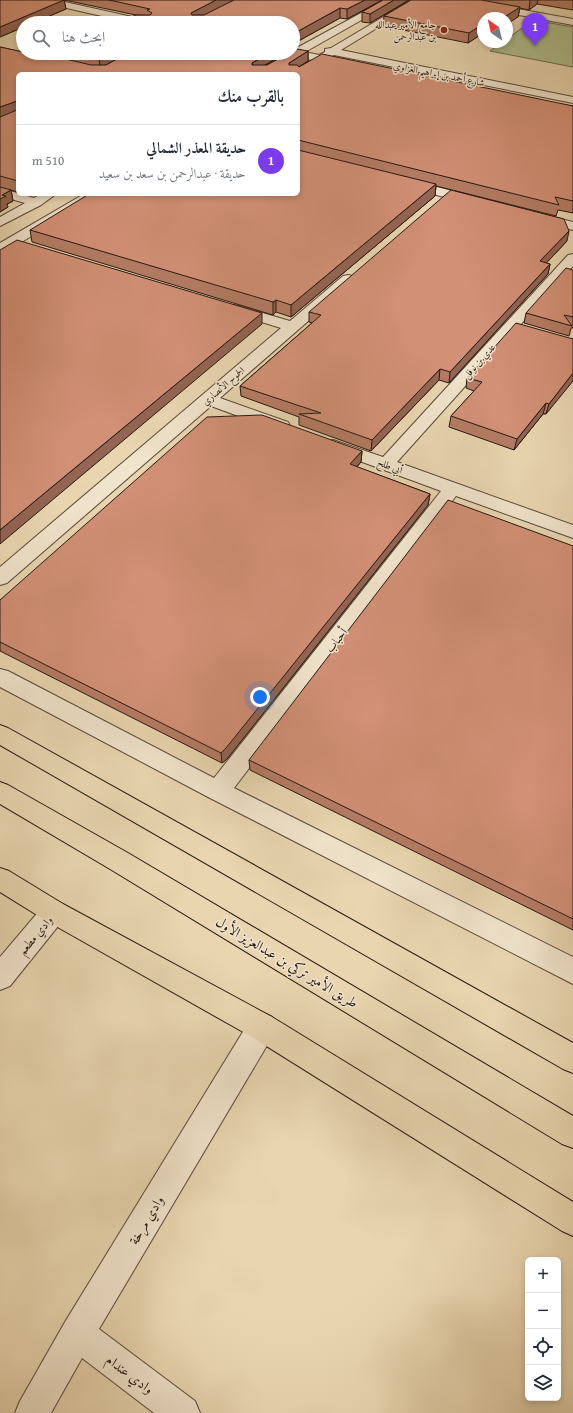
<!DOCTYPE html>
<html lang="ar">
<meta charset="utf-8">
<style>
:root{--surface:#fff;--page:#f2f2f3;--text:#1f2937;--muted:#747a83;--line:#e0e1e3;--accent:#7c3aed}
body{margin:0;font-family:"Gentium Book Plus",Amiri,serif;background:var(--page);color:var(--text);direction:rtl}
.controls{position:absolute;right:12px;bottom:12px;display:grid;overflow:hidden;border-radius:6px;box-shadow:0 2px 6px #0003}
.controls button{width:36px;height:36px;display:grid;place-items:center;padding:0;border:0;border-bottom:1px solid var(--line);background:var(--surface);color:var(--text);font:20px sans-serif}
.compass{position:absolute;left:477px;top:12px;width:36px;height:36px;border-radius:50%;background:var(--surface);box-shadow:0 2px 6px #0003;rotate:326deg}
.you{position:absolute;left:260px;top:697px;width:14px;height:14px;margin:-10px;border:3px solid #fff;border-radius:50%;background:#1a73e8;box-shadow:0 0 0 6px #1a73e833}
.badge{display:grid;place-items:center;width:26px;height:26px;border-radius:50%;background:var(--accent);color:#fff;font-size:13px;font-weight:700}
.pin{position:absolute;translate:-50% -33px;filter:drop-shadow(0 1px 2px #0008)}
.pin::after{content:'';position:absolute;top:21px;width:14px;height:12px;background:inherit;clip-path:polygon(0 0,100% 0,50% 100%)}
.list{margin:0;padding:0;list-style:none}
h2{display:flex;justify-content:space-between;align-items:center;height:52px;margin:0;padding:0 16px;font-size:17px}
h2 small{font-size:13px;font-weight:400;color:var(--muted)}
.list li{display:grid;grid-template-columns:26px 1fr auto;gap:12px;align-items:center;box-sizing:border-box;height:72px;padding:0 16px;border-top:1px solid var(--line)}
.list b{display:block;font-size:15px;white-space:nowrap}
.list p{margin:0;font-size:13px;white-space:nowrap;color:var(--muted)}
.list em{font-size:13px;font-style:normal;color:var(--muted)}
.icon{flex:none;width:22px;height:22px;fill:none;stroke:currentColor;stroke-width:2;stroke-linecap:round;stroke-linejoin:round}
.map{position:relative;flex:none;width:573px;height:1413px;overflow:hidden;direction:ltr}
.search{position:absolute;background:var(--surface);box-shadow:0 2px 6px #0003;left:16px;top:16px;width:284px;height:44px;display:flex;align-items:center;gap:10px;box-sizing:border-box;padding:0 14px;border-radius:22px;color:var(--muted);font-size:15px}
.panel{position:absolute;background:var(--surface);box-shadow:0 2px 6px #0003;left:16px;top:72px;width:284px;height:124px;border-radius:6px;direction:rtl}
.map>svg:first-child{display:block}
</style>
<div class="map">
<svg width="573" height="1413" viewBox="0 0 573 1413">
<rect width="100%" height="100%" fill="#e9d6b0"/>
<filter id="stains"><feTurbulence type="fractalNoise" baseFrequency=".005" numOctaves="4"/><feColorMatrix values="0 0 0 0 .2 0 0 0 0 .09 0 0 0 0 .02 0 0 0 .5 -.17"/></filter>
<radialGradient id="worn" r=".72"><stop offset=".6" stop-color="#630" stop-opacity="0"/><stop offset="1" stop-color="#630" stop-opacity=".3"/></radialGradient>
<polygon fill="#b1bf8f" stroke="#6a6c50" points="533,20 573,27 573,67 490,51 503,42 507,42 507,39"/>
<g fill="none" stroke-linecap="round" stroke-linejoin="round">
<g stroke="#554839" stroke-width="2">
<g id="minor">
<polygon points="39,0 56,0 146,20 151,23 133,23 44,3"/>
<polygon points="385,0 397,0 305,52 319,55 325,52 325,49 331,48 412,0 423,0 341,50 573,97 573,103 334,55 330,57 348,61 349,63 344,66 323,62 298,76 298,74 290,74 312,60 297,57 266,74 253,74 289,53 293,53 293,50"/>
<polygon points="448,0 468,0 573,19 573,25 453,3"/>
<polygon points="406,179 480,198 481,201 480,204 475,205 402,186 400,183 402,180"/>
<polygon points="0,188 34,198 41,194 56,194 41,205 0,226 0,217 25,203 0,196"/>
<polygon points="84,194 99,194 97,197 5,252 0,253 0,243"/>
<polygon points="537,213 573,222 573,230 532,220 530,217 532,214"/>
<polygon points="573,254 573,266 397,462 573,525 573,538 456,496 234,788 573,957 573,984 210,798 0,687 0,669 8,671 214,778 441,491 327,449 324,445 327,441 333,440 383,457 568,255"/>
<polygon points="348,275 353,276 355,279 353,282 220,398 288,422 290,426 288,430 282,431 276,430 211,406 7,583 0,585 0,567 281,328 229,312 227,309 229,306 234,305 239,306 290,321 343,276"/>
<polygon points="54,900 63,904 67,912 63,920 10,986 0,990 0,957 45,904"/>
<polygon points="262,1013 272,1017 276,1027 272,1037 99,1329 195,1401 200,1413 154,1413 82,1358 51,1413 15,1413 20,1401 65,1322 252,1017"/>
</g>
</g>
<g stroke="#241811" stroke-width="2">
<g id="major">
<polygon points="0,725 8,728 573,1043 573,1073 563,1069 0,745"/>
<polygon points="0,782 8,785 128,853 573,1116 573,1148 562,1144 110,869 0,804"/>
<polygon points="0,868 9,871 63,904 272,1017 573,1202 573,1236 562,1231 252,1037 45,920 0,892"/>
</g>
</g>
<use href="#minor" fill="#f1e4cc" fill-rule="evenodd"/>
<use href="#major" fill="#e9d6b0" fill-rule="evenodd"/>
</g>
<g fill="#b57c65" stroke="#241811">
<polygon points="0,0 382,0 347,19 340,18 293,44 293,23 136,15 64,0 66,9 0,37"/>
<polygon points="383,0 409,0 370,23 362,22 362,12"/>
<polygon points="411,0 573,0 573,10 537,4 529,10 520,8 518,17 507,18 483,18 483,33 468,43 383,26 384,16"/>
<polygon points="0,47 40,56 60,58 59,53 282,53 282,55 265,65 267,65 308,51 308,61 298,67 573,106 573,213 558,210 556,216 436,186 435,196 291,317 276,312 273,315 32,242 30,230 298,194 298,74 18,74 18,192 11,190 13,201 7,204 8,207 0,212"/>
<polygon points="567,241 546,263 550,264 548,274 449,383 439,380 371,451 299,425 299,417 241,396 240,386 312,323 309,322 309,312"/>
<polygon points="573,270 573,328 571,328 569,336 524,323 526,313"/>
<polygon points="573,339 546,414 543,414 514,450 449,427 451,416 474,391 466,388 467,378"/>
<polygon points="362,451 361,462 357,467 430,494 428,505 227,759 222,763 0,651 0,600"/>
<polygon points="573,546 573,930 250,770 249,760"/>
</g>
<g fill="#936553" stroke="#241811">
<polygon points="64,0 66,9 33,23 23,23 23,27 0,37 0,27"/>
<polygon points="216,0 235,0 192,23 191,13"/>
<polygon points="365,0 382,0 347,19 347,9"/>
<polygon points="394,0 409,0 370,23 370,14"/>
<polygon points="530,0 538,0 537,4 529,10"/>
<polygon points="520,7 518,17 507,24 507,18 506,18 506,16"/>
<polygon points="340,8 340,18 293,44 293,34"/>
<polygon points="497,14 497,18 492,18"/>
<polygon points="483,24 483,33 468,43 469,33"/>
<polygon points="308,51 308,61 289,73 289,63"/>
<polygon points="109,53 129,53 100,68 99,58"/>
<polygon points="269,53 282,53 282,55 252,73 252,63"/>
<polygon points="17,101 18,112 0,118 0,107"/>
<polygon points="436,184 435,196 291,317 291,305"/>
<polygon points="11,190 13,201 7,204 8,207 0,212 0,199 2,195"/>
<polygon points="569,231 567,241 538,272 540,261"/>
<polygon points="550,264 548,274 449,383 450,372"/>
<polygon points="276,300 276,312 273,315 273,302"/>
<polygon points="262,313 262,324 0,544 0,530"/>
<polygon points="440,369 439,380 371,451 372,440"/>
<polygon points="573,373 573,381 546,414 549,404"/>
<polygon points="546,403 543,414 514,450 517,439"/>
<polygon points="362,451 361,462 349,475 350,464"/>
<polygon points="430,494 428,505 227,759 222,763 221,753"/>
</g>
<g fill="#d29076" stroke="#241811">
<polygon points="0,0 64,0 0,27"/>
<polygon points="109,0 216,0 191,13 192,15 204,15 234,0 365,0 347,9 340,8 293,34 293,23 117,23 136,15 150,15 152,13 147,10 150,9"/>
<polygon points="383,0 394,0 370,14 362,12"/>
<polygon points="411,0 481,0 520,7 506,16 497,14 492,18 483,18 483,24 469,33 384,16"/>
<polygon points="0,47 23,52 23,53 26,53 40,56 45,54 91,65 106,65 128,53 269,53 252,63 252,65 267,65 289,53 293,53 293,51 297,49 308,51 289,63 289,65 297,65 299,67 322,54 573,106 573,201 555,197 559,205 298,140 298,74 18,74 18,181 0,176 0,117 17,110 17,101 0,107"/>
<polygon points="77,53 109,53 99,58"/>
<polygon points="298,150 436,184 291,305 276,300 273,302 30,230 89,194 298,194"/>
<polygon points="0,187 11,190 2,195 6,196 0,199"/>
<polygon points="451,190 564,219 569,231 540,261 550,264 450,372 440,369 372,440 299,414 321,413 240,386 321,315 309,312"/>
<polygon points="17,240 262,313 0,530 0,250"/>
<polygon points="566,268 573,270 573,317 564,315 572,326 526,313"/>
<polygon points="516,323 573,339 573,373 549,404 546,403 517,439 451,416 482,382 467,378"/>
<polygon points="262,415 362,451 350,464 430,494 226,748 221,753 0,642 0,600 207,417"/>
<polygon points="448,500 573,546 573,919 249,760"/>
</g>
<circle fill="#8f2418" stroke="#f1e4cc" stroke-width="1.5" cx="444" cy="30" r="4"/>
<g text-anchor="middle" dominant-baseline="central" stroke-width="3" stroke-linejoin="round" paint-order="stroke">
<g font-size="10" fill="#241811" stroke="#f1e4cc" text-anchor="end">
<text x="436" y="24">جامع الأمير عبدالله<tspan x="436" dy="12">بن عبدالرحمن</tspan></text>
</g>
<g font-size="10" fill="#241811" stroke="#f1e4cc">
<text transform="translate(439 74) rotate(11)">شارع أحمد بن إبراهيم الغزاوي</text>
<text transform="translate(479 361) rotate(-48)">عدي بن نوفل</text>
<text transform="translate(223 386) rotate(-41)">الجموح الأنصاري</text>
<text transform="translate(390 466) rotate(20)">أبي طلح</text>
</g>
<g font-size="12" fill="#241811" stroke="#f1e4cc">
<text transform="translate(336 640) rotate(-52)">أحباب</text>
<text transform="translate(35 935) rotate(-50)">وادي مطعم</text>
</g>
<g font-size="14" fill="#241811" stroke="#f1e4cc">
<text transform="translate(287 962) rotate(31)">طريق الأمير تركي بن عبدالعزيز الأول</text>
<text transform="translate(146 1220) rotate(-59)">وادي مرخة</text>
<text transform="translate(130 1374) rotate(37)">وادي عندام</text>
</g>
</g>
<rect width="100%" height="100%" filter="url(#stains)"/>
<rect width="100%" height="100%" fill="url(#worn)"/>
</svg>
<div class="controls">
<button>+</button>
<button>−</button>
<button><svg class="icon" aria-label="locate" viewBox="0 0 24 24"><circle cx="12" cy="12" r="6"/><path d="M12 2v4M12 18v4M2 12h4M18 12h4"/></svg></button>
<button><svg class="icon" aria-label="layers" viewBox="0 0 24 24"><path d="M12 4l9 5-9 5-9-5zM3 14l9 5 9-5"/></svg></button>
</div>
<svg class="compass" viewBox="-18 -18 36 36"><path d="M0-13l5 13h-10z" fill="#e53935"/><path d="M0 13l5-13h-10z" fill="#747a83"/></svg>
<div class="you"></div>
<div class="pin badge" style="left:535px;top:46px">1</div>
<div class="search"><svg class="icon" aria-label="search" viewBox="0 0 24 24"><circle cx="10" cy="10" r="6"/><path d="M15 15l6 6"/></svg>ابحث هنا</div>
<section class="panel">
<h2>بالقرب منك<small></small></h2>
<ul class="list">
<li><span class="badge">1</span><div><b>حديقة المعذر الشمالي</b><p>حديقة · عبدالرحمن بن سعد بن سعيد</p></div><em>510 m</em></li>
</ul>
</section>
</div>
